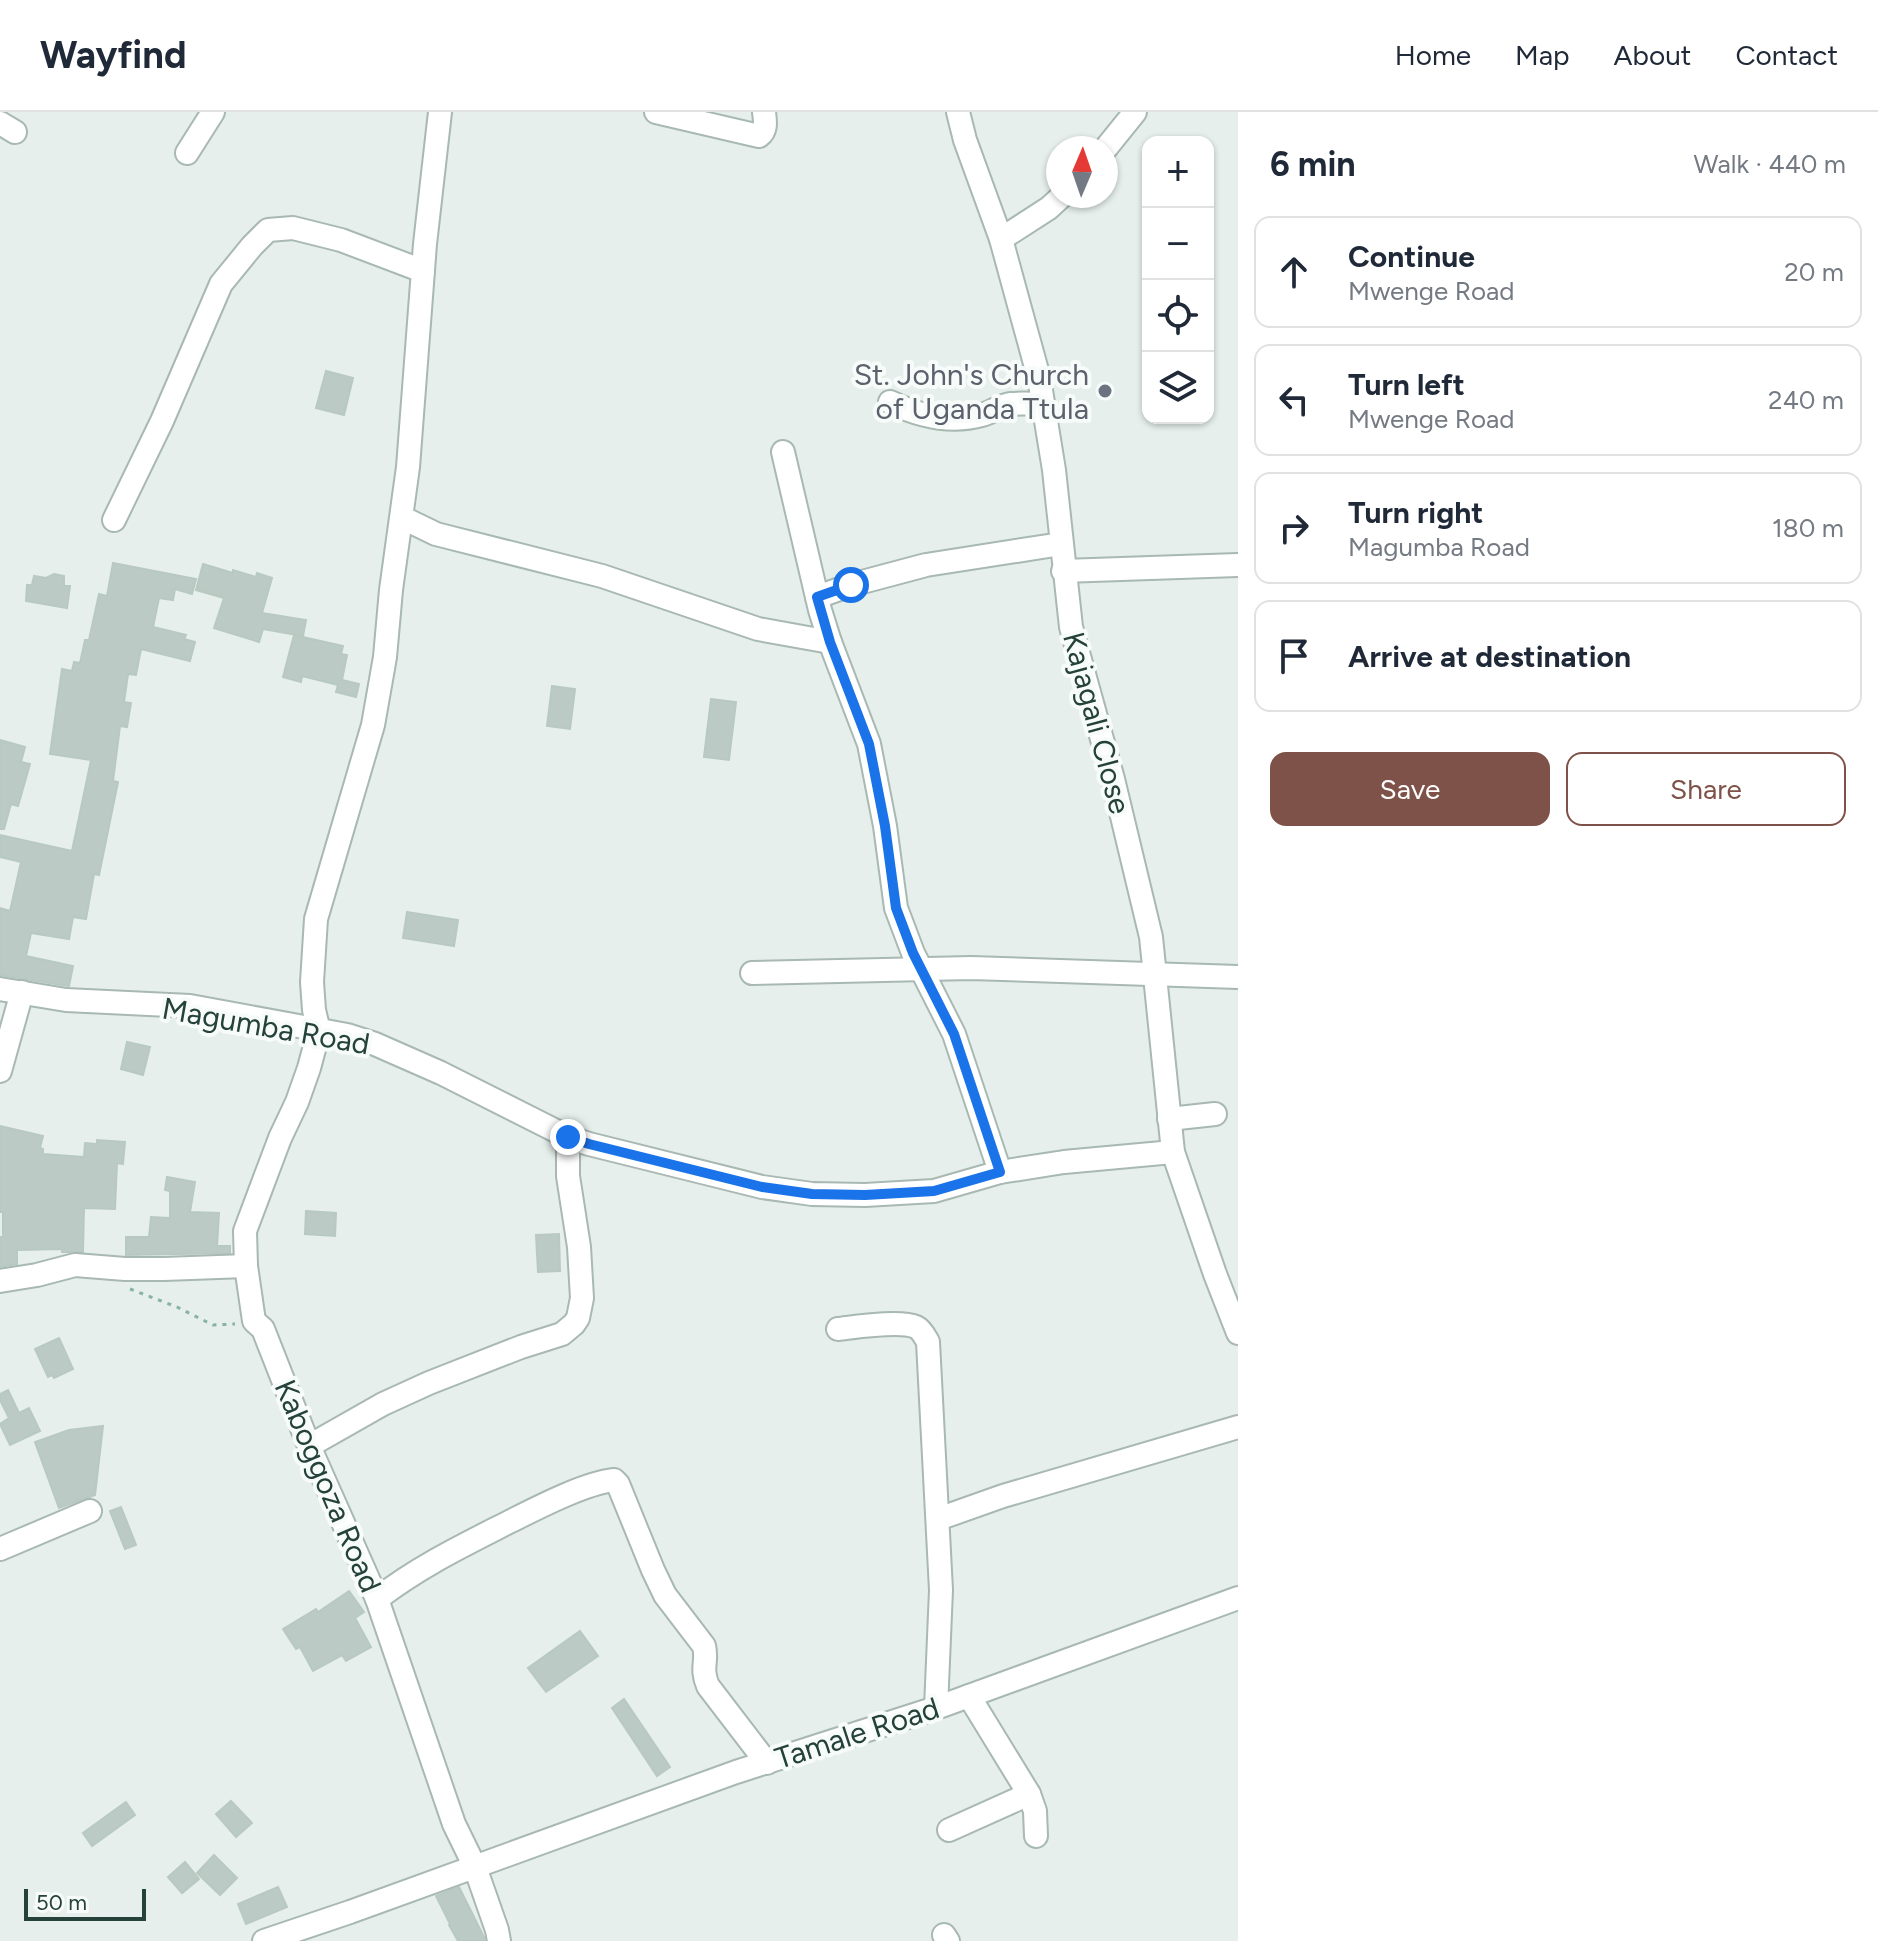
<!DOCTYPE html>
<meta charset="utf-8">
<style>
:root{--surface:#fff;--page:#f2f2f3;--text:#1f2937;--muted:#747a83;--line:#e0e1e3;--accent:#7f5249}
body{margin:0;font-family:Figtree,sans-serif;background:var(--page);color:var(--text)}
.controls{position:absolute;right:24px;top:24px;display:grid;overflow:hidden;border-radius:16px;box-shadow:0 2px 6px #0004}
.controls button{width:72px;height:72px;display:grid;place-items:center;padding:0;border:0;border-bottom:2px solid var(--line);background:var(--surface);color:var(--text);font:40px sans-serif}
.compass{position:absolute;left:1046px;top:24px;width:72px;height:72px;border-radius:50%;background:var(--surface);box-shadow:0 2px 6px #0004;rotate:2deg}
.scale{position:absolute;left:24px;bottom:20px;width:122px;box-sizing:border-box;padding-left:8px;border:4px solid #24423a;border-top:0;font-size:22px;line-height:28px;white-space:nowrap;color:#24423a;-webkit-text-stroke:6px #f7fbf9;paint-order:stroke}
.stop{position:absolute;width:24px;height:24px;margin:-18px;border:6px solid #1a73e8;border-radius:50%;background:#fff}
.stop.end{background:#1a73e8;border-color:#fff;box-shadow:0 2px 8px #0008}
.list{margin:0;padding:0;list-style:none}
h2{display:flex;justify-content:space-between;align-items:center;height:104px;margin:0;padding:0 32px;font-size:34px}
h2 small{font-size:26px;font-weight:400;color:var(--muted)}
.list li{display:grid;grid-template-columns:52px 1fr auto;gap:24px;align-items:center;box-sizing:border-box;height:112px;margin:0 16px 16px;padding:0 16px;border:2px solid var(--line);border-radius:16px}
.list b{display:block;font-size:30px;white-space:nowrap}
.list p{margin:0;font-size:26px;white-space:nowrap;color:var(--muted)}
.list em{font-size:26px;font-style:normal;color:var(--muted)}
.actions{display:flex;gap:16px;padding:24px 32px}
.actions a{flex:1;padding:18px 0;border:2px solid var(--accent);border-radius:16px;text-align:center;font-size:28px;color:var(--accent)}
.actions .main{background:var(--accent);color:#fff}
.icon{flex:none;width:44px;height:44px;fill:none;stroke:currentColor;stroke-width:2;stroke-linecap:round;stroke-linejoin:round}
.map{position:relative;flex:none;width:1238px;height:1829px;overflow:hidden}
header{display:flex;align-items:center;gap:48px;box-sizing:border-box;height:112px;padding:0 40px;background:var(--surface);border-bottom:2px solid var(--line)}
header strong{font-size:38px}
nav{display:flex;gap:44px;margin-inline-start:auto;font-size:28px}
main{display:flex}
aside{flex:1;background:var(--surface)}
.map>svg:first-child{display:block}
</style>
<header>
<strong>Wayfind</strong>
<nav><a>Home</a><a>Map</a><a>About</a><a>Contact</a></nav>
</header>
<main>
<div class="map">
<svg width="1238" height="1829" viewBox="0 0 1238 1829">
<rect width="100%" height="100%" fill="#e6efeb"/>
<g fill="#bbcac4" stroke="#b8c9c2" stroke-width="2">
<polygon points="326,259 353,266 344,303 316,296"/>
<polygon points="113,451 196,467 192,482 175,477 173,488 159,486 153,515 186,523 184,527 195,530 190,549 141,537 136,563 128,562 124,590 131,591 127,615 120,614 113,669 118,670 99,763 94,762 86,807 73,805 69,827 31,821 26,844 73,854 69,874 0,863 0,796 10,799 21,750 0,745 0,723 72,739 91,648 50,642 62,557 72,559 74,550 80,551 85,528 89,528 99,482 107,484"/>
<polygon points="203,452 233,461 233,458 256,465 257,461 272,466 262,501 306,508 303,524 263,517 259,530 214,516 224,486 196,478"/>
<polygon points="54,462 64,464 64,474 70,474 67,496 26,489 27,473 32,473 34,464 46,466"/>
<polygon points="294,523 343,534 341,542 347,543 342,568 359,572 356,585 336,580 338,573 302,564 301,570 283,565"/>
<polygon points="552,574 575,577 570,617 547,614"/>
<polygon points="711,587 736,590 729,648 704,645"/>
<polygon points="0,628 25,635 21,650 30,652 18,694 11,692 4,717 0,717"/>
<polygon points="407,800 458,808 454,834 403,826"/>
<polygon points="127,930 150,935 143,963 121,957"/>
<polygon points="0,1014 43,1024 40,1036 43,1037 43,1042 84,1045 85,1031 97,1032 97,1028 125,1030 123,1052 117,1051 115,1097 84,1096 83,1140 62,1140 62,1137 17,1138 17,1152 0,1155 0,1125 3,1125 3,1100 0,1100"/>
<polygon points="167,1065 195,1070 190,1100 219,1101 217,1134 230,1134 230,1141 126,1143 126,1125 149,1125 151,1105 170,1106 170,1079 165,1078"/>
<polygon points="306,1099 336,1101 335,1124 305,1122"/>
<polygon points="559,1122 560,1159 538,1160 536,1123"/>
<polygon points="59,1226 73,1257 54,1266 52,1263 48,1265 35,1237"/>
<polygon points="8,1278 19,1301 29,1296 40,1319 10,1333 0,1312 9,1306 0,1288 0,1282"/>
<polygon points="103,1314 95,1383 59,1396 35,1330 69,1318"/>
<polygon points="121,1395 136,1433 125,1437 110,1399"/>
<polygon points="349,1479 364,1500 355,1506 371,1535 346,1549 342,1543 313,1559 300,1535 296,1537 283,1517 316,1497 318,1500"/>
<polygon points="580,1519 598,1544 546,1580 528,1556"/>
<polygon points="624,1587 670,1655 657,1664 612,1596"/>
<polygon points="231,1689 252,1711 236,1725 216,1702"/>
<polygon points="126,1690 135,1703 92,1734 83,1721"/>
<polygon points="214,1743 237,1766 220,1783 197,1761"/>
<polygon points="185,1750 199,1767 182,1781 168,1765"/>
<polygon points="278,1775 287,1795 246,1812 238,1792"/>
<polygon points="459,1775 484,1825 485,1829 458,1829 449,1813 450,1812 436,1784"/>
</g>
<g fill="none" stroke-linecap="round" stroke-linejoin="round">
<g stroke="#a8b8b2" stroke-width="26">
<g id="minor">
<polyline points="440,0 425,132 408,355 391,478 385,545 373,613 316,807 312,870 314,898 319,919 309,956 297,990 280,1026 245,1119 246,1154 254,1209 263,1217 309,1334 377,1487 454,1712 475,1755 497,1818 499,1829"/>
<path d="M656 0 759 24C767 18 765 9 764 0"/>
<polyline points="958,0 965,28 1001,127 1039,266 1054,358 1071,515 1113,667 1151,825 1173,1040 1215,1162 1238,1221"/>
<polyline points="0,11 15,20"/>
<polyline points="1106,36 1135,0"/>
<polyline points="187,41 213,0"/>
<polyline points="1001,127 1049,96 1062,84"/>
<path d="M890 290C919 304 950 312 982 303 992 300 1001 293 1011 292 1022 291 1033 292 1043 292"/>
<polyline points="783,340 820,498 830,530 869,632 885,714 896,796 913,841 954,922 1000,1060"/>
<polyline points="403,406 436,422 602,464 758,517 830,530"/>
<polyline points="114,408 162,309 221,172 252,134 268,118 293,116 341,128 423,159"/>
<polyline points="1063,459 1238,453"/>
<polyline points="817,485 851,473 926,453 1061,432"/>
<polyline points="752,861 971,856 1238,865"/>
<polyline points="0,877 66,888 190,894 347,923 375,932 441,961 568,1025 589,1032 762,1075 812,1082 865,1083 934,1079 1000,1060 1064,1050 1173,1040"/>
<polyline points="0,959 22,880"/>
<polyline points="1169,1007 1215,1002"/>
<polyline points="0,1169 37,1163 75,1153 125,1157 164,1157 246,1154"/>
<path d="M838 1217C856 1215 900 1208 916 1215 922 1218 925 1225 928 1230L941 1478 936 1596"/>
<polyline points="309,1334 383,1292 429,1271 521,1235 562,1222 574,1212 578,1206 582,1186 579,1135 568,1064 568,1025"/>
<polyline points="938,1407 1003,1384 1238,1315"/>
<polyline points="0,1437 90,1399"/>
<path d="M377 1487C420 1454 462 1434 511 1409 537 1396 585 1371 614 1368L618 1372 653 1458 665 1483 704 1534C708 1550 700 1555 708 1574L767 1651"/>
<polyline points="969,1584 1029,1682 1035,1699 1036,1724"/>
<polyline points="949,1718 1029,1682"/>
<polyline points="944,1823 948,1829"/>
<polyline points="264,1829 350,1800 736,1660 936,1596 1238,1486"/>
</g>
</g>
<polyline stroke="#86b3a5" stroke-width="3" stroke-dasharray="4 6" stroke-linecap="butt" points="130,1177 177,1195 213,1213 235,1212"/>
<use href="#minor" stroke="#fff" stroke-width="22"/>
</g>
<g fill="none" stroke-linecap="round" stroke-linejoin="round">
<polyline stroke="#1a73e8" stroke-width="10" points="568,1025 589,1032 762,1075 812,1082 865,1083 934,1079 1000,1060 954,922 913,841 896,796 885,714 869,632 830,530 817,485 851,473"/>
</g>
<circle fill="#6b7280" stroke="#f7fbf9" stroke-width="3" cx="1105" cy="279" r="8"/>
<g text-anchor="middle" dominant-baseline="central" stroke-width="8" stroke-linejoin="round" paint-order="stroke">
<g font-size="30" fill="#5b616d" stroke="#f7fbf9" text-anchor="end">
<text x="1089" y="262">St. John's Church<tspan x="1089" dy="34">of Uganda Ttula</tspan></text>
</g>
<g font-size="30" fill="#24423a" stroke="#f7fbf9">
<text transform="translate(1097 611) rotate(75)">Kajagali Close</text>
<text transform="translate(266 914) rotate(10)">Magumba Road</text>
<text transform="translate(328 1374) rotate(67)">Kaboggoza Road</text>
<text transform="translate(857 1621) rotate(-18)">Tamale Road</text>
</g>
</g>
</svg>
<div class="controls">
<button>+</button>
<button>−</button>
<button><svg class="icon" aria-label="locate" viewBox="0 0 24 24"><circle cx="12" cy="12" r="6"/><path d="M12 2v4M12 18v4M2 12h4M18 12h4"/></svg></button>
<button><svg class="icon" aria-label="layers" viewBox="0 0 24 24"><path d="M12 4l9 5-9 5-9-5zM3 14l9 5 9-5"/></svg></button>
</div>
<svg class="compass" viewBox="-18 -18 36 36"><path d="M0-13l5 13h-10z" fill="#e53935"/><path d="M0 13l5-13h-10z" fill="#747a83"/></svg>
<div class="scale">50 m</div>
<div class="stop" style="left:851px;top:473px"></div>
<div class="stop end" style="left:568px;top:1025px"></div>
</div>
<aside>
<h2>6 min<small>Walk · 440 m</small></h2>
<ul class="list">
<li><svg class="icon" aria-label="ahead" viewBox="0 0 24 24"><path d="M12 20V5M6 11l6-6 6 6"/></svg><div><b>Continue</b><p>Mwenge Road</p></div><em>20 m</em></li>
<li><svg class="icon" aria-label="left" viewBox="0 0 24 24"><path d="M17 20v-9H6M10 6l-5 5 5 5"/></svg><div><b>Turn left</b><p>Mwenge Road</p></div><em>240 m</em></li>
<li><svg class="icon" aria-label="right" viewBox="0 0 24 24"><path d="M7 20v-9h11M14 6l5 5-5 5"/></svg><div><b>Turn right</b><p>Magumba Road</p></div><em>180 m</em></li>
<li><svg class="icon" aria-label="arrive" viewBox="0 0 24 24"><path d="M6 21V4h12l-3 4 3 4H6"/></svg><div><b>Arrive at destination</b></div></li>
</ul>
<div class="actions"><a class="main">Save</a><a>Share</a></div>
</aside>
</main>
